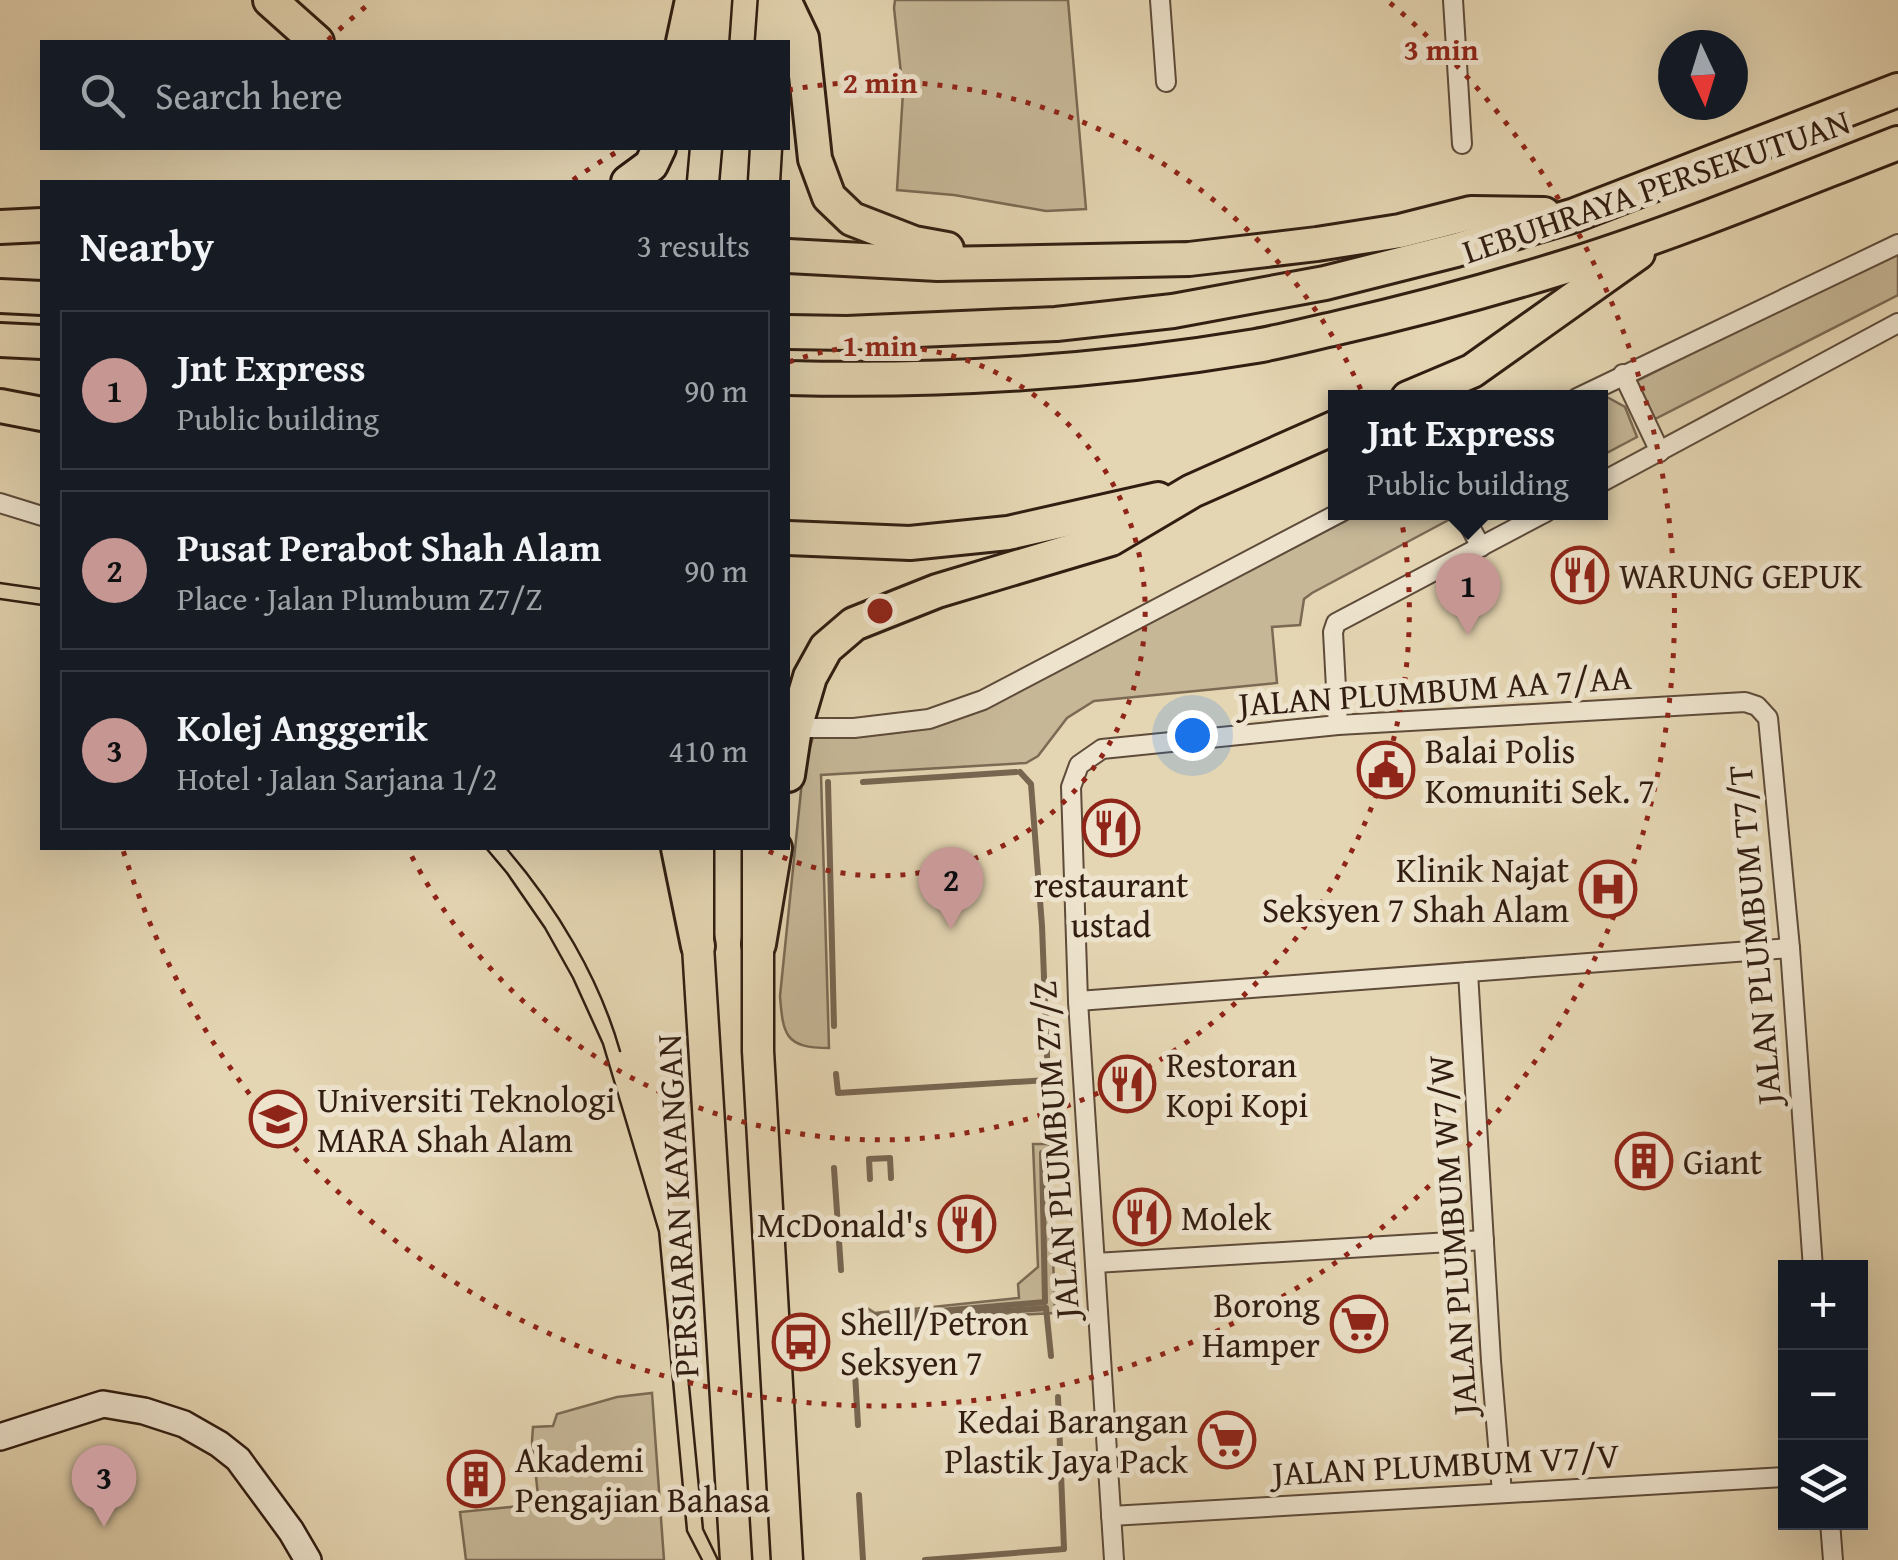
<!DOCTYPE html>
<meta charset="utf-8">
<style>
:root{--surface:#171b24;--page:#242831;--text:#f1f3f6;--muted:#9ea1a6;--line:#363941;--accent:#c59692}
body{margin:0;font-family:"Gentium Book Plus",serif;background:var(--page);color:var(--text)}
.controls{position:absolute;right:30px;bottom:30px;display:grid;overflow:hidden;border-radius:0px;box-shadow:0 10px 40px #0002}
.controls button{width:90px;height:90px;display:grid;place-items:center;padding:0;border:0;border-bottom:2px solid var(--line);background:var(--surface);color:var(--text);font:50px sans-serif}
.compass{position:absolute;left:1658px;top:30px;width:90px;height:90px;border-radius:50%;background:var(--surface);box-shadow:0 10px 40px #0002;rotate:176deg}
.you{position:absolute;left:1192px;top:735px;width:35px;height:35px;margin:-25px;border:8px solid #fff;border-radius:50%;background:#1a73e8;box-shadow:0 0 0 15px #1a73e833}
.badge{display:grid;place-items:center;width:65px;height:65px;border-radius:50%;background:var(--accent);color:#111;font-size:32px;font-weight:700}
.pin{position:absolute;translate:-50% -82px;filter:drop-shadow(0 2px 5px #0008)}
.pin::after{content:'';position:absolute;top:52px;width:35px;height:30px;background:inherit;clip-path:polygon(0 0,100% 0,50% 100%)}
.popup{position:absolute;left:1328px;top:390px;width:280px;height:130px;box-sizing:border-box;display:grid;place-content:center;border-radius:0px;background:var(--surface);filter:drop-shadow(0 2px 8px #0005);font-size:32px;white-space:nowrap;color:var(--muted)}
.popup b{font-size:38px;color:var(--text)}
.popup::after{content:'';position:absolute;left:50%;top:100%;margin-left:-20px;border:20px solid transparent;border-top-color:var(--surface)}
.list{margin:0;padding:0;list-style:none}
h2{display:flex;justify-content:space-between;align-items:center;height:130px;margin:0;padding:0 40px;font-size:42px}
h2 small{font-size:32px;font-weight:400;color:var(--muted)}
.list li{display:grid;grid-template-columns:65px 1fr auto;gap:30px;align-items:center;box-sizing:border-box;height:160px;margin:0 20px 20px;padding:0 20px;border:2px solid var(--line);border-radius:0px}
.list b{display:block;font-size:38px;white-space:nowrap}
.list p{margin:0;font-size:32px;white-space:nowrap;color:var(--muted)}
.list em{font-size:32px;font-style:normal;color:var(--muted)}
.icon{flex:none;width:55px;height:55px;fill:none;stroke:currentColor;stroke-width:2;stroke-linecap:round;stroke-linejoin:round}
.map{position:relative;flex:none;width:1898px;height:1560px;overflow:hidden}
.search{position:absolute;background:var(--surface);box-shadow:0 10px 40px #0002;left:40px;top:40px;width:750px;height:110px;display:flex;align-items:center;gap:25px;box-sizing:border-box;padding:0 35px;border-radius:0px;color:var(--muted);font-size:38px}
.panel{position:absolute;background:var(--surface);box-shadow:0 10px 40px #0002;left:40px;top:180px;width:750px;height:670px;border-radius:0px}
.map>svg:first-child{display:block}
</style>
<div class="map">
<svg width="1898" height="1560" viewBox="0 0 1898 1560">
<rect width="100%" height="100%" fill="#e5d6b3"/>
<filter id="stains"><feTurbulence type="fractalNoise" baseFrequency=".002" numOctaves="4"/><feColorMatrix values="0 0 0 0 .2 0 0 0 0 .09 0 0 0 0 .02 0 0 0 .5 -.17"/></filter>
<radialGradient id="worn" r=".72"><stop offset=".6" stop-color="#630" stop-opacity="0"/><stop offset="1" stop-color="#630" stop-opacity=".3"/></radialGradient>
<g fill="#c6b797" stroke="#7c6a54" stroke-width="2.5">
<polygon points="895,0 1068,0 1086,209 1046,211 954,195 897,190 903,92 894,8"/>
<polygon points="1898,254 1898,295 1655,419 1637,381 1808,294"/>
<polygon points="1607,397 1625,407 1637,437 1601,456 1601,398"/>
<path d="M1361 513H1455L1456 516 1312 593 1304 599 1300 625 1272 627 1277 683 1094 701 1067 718 1038 756 1026 763 821 775 829 1048C785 1048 783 1035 780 996L803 771 814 734C887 739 924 732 991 704Z"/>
<polygon points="1033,1144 1049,1144 1055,1313 852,1324 850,1316 864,1306 875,1313 1019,1298 1018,1284 1038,1267"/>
<polygon points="652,1393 664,1560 466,1560 460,1512 539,1504 532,1441 533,1427 553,1426 557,1414 617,1397"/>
</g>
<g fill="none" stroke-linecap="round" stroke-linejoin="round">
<g stroke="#786651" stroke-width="6">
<polyline points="828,782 834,1026"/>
<polyline points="863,782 1016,772"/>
<polyline points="836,1074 838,1093 1048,1080 1042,926 1031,784 1020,772"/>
<polyline points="834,1168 841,1270"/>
<polyline points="870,1179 869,1159 890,1158 891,1178"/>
<polyline points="858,1318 1045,1302 1042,1153"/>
<polyline points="911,1318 1046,1308 1051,1356"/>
<polyline points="855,1373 858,1425"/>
<polyline points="859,1495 863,1560"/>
<polyline points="925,1560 1064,1549 1058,1397"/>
</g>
<g stroke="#5e4b3a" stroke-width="22">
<g id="street">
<polyline points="1160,0 1166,82"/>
<polyline points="1453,0 1462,144"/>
<polyline points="1623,374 1660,452"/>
<polyline points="1577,398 1898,244"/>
<polyline points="1600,483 1898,323"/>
<polyline points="0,503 42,516"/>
<polyline points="1462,512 1481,547"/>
<polyline points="1338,725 1333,632 1336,623 1546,512"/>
<polyline points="795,728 854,728 929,719 983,700 1341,512"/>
<polyline points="1468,972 1491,1361 1502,1493"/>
<polyline points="1078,1001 1790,948"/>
<polyline points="1095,1263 1484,1240"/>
<polyline points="1111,1516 1786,1477"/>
<polyline points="1830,1522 1833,1560"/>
<polyline points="1114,1560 1078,1001 1071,787 1079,765 1102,749 1338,725 1745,702 1757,706 1768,718 1790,948 1813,1268"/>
</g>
</g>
<g stroke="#311d11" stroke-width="30">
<polyline id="secondary" points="0,1437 103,1404 144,1411 184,1424 219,1444 238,1459 291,1531 308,1560"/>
</g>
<g stroke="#311d11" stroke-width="35">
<g id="primary">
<polyline points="713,42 716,0"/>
<polyline points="771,42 774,0"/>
<polyline points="703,182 706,148"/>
<polyline points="764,182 766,148"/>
<polyline points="698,848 698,946 736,1560"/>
<polyline points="758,848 758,1051 787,1560"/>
</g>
</g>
<g stroke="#311d11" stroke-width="38">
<g id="highway">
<polyline points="270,0 317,42"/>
<polyline points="784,0 802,38 815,159 829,197 852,219 914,243 947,249"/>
<polyline points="683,42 692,0"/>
<polyline points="628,182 651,165 659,148"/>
<polyline points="0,227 42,225"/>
<polyline points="788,256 938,264 1189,259 1317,244 1400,231 1471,213 1544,214"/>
<polyline points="0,296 42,298"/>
<polyline points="788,332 847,333 1056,324 1173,311 1325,283 1456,250 1575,215 1898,90"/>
<polyline points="0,340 42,342"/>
<path d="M788 378C944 382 1101 372 1256 346 1283 341 1310 334 1337 328 1416 310 1494 289 1571 265 1682 230 1790 185 1898 143"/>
<polyline points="1408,398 1472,371 1638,253"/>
<polyline points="0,406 42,414"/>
<polyline points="788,538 910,543 1008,533 1158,499"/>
<polyline points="788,775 795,728 810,677 826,648 854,624 937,591 1111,539 1192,491 1336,427"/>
<polyline points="678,848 698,946"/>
<polyline points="759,944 775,848"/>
</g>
</g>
<use href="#street" stroke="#eee4ce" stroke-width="18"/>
<use href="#secondary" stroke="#eee4ce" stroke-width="25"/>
<use href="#primary" stroke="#e5d6b3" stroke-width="30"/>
<use href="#highway" stroke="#e5d6b3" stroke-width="32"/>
<g stroke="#311d11" stroke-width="2.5">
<polyline points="0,583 42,589"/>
<polyline points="0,599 42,605"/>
<polyline points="486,848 507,873 545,928 573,978 603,1044 659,1232 687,1531 702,1560"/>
<path d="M506 848C556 906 599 977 620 1051"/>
<polyline points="681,1303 703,1529 718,1560"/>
</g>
</g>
<g fill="none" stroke="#8f2418" stroke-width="5" stroke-dasharray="5 10">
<path d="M789 362A265 265 0 1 1 762 848"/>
<path d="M573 180A529 529 0 0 1 624 148M788 90A529 529 0 1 1 409 851"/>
<path d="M328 40A794 794 0 0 1 370 3M1390 3A794 794 0 1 1 123 850"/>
</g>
<defs>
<g id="restaurant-ring" transform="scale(2.875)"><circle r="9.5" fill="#eee4ce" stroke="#8f2418" stroke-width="1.5"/><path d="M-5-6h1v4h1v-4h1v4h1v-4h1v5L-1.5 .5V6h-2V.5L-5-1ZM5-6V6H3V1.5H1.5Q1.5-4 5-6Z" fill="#8f2418"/></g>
<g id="civic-ring" transform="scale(2.875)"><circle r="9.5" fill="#eee4ce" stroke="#8f2418" stroke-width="1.5"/><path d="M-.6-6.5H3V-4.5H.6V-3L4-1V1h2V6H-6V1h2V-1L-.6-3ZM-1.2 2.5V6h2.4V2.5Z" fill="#8f2418"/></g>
<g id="hospital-ring" transform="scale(2.875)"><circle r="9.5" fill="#eee4ce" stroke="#8f2418" stroke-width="1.5"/><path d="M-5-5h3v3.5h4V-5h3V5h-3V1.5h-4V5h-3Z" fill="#8f2418"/></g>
<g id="university-ring" transform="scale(2.875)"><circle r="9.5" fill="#eee4ce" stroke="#8f2418" stroke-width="1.5"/><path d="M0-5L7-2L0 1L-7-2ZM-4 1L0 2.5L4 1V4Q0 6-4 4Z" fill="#8f2418"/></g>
<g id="building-ring" transform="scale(2.875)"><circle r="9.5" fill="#eee4ce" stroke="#8f2418" stroke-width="1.5"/><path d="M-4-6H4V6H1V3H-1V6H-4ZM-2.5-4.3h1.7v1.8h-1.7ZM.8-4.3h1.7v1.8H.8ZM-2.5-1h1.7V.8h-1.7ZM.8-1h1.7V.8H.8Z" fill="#8f2418"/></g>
<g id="supermarket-ring" transform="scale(2.875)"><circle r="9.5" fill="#eee4ce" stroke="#8f2418" stroke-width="1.5"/><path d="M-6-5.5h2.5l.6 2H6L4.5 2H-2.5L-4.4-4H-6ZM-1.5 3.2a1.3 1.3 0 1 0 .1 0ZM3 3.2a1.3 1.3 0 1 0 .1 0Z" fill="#8f2418"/></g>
<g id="bus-ring" transform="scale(2.875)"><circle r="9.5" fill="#eee4ce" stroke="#8f2418" stroke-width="1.5"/><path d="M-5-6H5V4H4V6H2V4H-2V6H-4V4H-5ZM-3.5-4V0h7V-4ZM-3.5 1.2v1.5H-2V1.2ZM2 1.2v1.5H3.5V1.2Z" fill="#8f2418"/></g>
</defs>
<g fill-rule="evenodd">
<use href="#restaurant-ring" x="1580" y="575"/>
<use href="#civic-ring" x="1386" y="770"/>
<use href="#restaurant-ring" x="1111" y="828"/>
<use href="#hospital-ring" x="1608" y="889"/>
<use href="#restaurant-ring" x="1127" y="1084"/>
<use href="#university-ring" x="278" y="1119"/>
<use href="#building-ring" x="1644" y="1161"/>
<use href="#restaurant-ring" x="1142" y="1217"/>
<use href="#restaurant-ring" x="967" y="1224"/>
<use href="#supermarket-ring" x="1359" y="1324"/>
<use href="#bus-ring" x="801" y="1342"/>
<use href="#supermarket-ring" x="1227" y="1440"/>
<use href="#building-ring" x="476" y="1479"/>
</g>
<g text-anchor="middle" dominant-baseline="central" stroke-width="10" stroke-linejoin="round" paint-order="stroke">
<g font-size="35" fill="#311d11" stroke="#eee4ce">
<text transform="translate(1656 186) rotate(-19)">LEBUHRAYA PERSEKUTUAN</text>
<text transform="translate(1435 690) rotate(-4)">JALAN PLUMBUM AA 7/AA</text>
<text transform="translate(1754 935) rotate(-95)">JALAN PLUMBUM T7/T</text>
<text transform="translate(1055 1150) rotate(-94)">JALAN PLUMBUM Z7/Z</text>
<text transform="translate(677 1206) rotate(-93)">PERSIARAN KAYANGAN</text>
<text transform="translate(1452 1235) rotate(-94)">JALAN PLUMBUM W7/W</text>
<text transform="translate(1446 1464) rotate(-3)">JALAN PLUMBUM V7/V</text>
</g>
<g font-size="35" fill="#311d11" stroke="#eee4ce" text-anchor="start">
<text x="1619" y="575">WARUNG GEPUK</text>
<text x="1425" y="750">Balai Polis<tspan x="1425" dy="40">Komuniti Sek. 7</tspan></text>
<text x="1569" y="869" text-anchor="end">Klinik Najat<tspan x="1569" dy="40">Seksyen 7 Shah Alam</tspan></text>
<text x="1111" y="884" text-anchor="middle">restaurant<tspan x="1111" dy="40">ustad</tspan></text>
<text x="1166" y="1064">Restoran<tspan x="1166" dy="40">Kopi Kopi</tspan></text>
<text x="317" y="1099">Universiti Teknologi<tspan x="317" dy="40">MARA Shah Alam</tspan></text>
<text x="1683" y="1161">Giant</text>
<text x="1181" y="1217">Molek</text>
<text x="928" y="1224" text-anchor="end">McDonald's</text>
<text x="1320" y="1304" text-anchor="end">Borong<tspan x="1320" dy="40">Hamper</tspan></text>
<text x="840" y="1322">Shell/Petron<tspan x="840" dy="40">Seksyen 7</tspan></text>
<text x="1188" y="1420" text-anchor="end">Kedai Barangan<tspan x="1188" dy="40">Plastik Jaya Pack</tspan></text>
<text x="515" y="1459">Akademi<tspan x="515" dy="40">Pengajian Bahasa</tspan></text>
</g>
</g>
<circle cx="880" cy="611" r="15" fill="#8f2418" stroke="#eee4ce" stroke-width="5"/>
<g font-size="30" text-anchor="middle" font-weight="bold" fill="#8f2418" stroke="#eee4ce" stroke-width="10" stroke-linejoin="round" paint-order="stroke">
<text x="1441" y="60">3 min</text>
<text x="880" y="93">2 min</text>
<text x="880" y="356">1 min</text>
</g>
<rect width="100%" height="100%" filter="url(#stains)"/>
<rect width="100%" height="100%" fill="url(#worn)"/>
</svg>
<div class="controls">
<button>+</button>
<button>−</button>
<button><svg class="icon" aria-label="layers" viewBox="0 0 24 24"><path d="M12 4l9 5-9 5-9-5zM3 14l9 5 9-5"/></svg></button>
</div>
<svg class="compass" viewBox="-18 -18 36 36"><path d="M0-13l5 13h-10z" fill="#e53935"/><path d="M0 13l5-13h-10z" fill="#9ea1a6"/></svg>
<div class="you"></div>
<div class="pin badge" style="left:1468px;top:635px">1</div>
<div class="popup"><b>Jnt Express</b>Public building</div>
<div class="pin badge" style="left:951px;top:929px">2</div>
<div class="pin badge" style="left:104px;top:1527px">3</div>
<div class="search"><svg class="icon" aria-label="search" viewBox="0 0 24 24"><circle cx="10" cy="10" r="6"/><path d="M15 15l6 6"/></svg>Search here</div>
<section class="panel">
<h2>Nearby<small>3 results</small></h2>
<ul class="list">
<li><span class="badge">1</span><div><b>Jnt Express</b><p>Public building</p></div><em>90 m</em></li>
<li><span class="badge">2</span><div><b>Pusat Perabot Shah Alam</b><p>Place · Jalan Plumbum Z7/Z</p></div><em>90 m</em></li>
<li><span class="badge">3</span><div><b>Kolej Anggerik</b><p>Hotel · Jalan Sarjana 1/2</p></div><em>410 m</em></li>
</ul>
</section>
</div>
